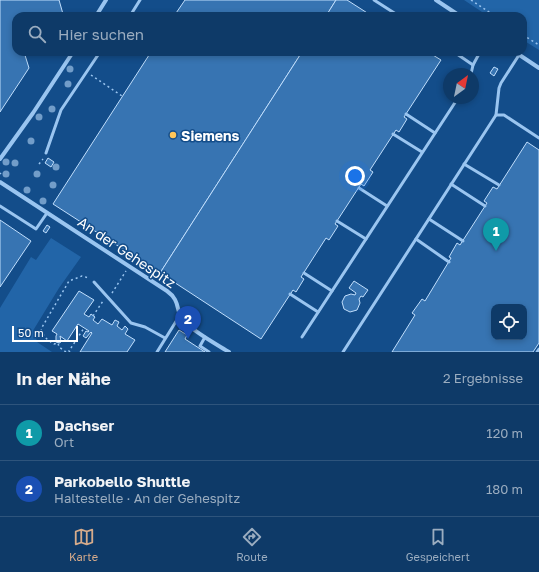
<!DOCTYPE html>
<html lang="de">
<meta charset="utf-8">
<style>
:root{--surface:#0e3a68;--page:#17416e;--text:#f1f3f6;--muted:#9badc0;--line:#2e547c;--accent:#d6ab8b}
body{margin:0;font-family:"Golos Text",sans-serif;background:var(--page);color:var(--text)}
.controls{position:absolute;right:12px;bottom:12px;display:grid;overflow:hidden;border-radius:8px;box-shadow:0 2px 6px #0003}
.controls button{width:36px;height:36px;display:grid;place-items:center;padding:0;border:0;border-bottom:1px solid var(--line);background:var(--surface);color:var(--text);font:20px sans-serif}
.compass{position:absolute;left:443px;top:68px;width:36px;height:36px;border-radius:50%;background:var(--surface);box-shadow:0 2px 6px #0003;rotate:33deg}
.scale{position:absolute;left:12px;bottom:10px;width:66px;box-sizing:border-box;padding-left:4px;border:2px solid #fff;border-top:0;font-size:11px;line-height:14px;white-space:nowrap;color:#fff;-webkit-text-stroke:3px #134d8a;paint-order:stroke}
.you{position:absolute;left:355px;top:176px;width:14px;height:14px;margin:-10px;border:3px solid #fff;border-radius:50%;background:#1a73e8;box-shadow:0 0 0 6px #1a73e833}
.badge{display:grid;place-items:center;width:26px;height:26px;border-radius:50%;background:var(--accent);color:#fff;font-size:13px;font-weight:700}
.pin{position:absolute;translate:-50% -33px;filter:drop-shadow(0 1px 2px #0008)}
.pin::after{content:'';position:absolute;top:21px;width:14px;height:12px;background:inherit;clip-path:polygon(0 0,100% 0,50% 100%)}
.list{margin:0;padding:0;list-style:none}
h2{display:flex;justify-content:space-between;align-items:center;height:52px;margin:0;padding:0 16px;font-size:17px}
h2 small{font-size:13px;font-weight:400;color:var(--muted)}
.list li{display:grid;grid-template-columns:26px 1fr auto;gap:12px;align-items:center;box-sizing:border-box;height:56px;padding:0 16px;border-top:1px solid var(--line)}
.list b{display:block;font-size:15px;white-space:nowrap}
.list p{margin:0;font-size:13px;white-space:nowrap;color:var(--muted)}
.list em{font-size:13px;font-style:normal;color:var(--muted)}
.icon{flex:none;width:22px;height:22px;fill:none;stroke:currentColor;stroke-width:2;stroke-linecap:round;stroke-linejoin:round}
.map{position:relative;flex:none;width:539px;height:352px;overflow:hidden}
.search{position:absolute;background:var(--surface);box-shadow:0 2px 6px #0003;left:12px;right:12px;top:12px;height:44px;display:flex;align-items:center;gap:10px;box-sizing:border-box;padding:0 14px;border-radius:12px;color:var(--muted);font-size:15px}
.sheet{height:164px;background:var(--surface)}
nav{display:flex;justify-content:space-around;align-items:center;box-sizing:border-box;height:56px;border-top:1px solid var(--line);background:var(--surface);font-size:11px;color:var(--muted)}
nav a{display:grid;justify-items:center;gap:2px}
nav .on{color:var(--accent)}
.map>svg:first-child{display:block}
</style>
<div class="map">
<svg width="539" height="352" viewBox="0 0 539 352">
<rect width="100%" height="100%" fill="#134d8a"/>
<g fill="#2265a8">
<polygon points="464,0 539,0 539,50 523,40 523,16 488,16"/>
<polygon points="51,238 81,257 59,288 34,329 37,342 52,352 0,352 0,308 31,257 36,260"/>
</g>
<g fill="#3774b2" stroke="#c0defc" fill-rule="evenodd">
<polygon points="0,0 59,0 63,14 58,16 16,16 16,52 24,52 29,68 0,112"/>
<polygon points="185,0 336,0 326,16 174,16"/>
<polygon points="336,0 347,0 372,16 326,16"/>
<polygon points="151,52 302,52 160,273 53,204"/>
<polygon points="302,52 428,52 441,60 404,117 407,119 399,132 396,130 370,170 373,172 364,186 361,184 335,224 338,226 329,240 326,238 301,277 304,279 296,292 293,290 261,339 160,273"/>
<polygon points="494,67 498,69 494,76 490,73"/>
<path d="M527 142 539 150V343L533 352H392L415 315 412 313 422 299 425 301 451 258 449 257 457 243 460 245 487 203 484 201 493 187 497 189ZM494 307H524V337H494Z"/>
<polygon points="48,158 54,162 51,167 45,163"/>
<polygon points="0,220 31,241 0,287"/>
<polygon points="47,225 50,227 46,233 43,231"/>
<polygon points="354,281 368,290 363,297 361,296 359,299 360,303 357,310 350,312 344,309 342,302 345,296 351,294 355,295 356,293 349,288"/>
<polygon points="79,291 94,300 84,314 89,317 91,314 95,317 93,320 98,324 102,319 112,325 115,320 119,322 117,326 122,330 125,326 128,329 125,334 135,340 127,352 80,352 92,333 91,332 86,338 83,336 86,331 88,332 89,331 78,324 67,341 60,336 61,341 60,343 56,342 56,336 57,334 52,331"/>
<polygon points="179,330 187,335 185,339 205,352 165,352"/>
</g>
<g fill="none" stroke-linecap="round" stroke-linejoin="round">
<g stroke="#9ac5f0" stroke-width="1.5" stroke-dasharray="2 3" stroke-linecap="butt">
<polyline points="471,0 495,16"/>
<polyline points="523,35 539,45"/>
<polyline points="91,75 122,96"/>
<polyline points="39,164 43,159"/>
<polyline points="0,174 1,173"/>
<polyline points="112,293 126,271"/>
<polyline points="93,316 103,301"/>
<path d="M66 352 59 347 58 343 54 344C47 340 43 336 41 329L69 281 82 276 89 278"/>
<polyline points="70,352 69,351 84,328"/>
</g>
<g stroke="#9ac5f0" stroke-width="3">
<polyline points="374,0 399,16"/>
<polyline points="130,16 140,0"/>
<polyline points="454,52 473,65"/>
<polyline points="471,74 473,65 480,52"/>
<polyline points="406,114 435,133"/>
<polyline points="496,115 504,115 539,138"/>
<polyline points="393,134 422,152"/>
<polyline points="46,153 61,110 100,52"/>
<polyline points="464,164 499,185"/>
<polyline points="451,184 485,206"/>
<polyline points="359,188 387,206"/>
<polyline points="0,206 36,229 47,213"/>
<polyline points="429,219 463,241"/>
<polyline points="337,221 366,239"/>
<polyline points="416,239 449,262"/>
<polyline points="304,273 332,291"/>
<polyline points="94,282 131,323 145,327 165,338"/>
<polyline points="290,294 318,312"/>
<polyline points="205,337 200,346 209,352"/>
<polyline points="302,337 458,98"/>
<polyline points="157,352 180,315"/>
<polyline points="343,352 496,115 499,88 501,83 519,55"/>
<polyline points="537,352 539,349"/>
</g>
<g stroke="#9ac5f0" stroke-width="4">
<polyline points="436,0 460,16"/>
<polyline points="96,16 106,0"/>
<polyline points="515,52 539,68"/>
<polyline points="0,159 33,113 73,52"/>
<path d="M0 182 167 291C181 301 175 310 183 320 192 331 216 344 229 352"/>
</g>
</g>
<g fill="#729dc9">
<circle cx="70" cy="69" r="3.5"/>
<circle cx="68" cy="84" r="3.5"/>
<circle cx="52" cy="109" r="3.5"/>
<circle cx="39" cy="117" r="3.5"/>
<circle cx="31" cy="141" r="3.5"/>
<circle cx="6" cy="162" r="3.5"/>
<circle cx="15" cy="163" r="3.5"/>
<circle cx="56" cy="167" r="3.5"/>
<circle cx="6" cy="174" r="3.5"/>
<circle cx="37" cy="174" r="3.5"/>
<circle cx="53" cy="185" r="3.5"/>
<circle cx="27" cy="190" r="3.5"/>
<circle cx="43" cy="201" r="3.5"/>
</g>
<circle fill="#ffc659" stroke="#134d8a" stroke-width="1.5" cx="173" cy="135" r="4"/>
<g text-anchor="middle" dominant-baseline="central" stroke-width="3" stroke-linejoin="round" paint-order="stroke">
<g font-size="14" font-weight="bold" fill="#fff" stroke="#134d8a" text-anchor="start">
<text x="181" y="135">Siemens</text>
</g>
<g font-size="14" fill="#fff" stroke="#134d8a">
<text transform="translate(127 252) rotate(34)">An der Gehespitz</text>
</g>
</g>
</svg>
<div class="controls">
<button><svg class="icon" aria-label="locate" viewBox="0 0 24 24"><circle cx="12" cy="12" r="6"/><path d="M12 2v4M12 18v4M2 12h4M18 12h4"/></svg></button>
</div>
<svg class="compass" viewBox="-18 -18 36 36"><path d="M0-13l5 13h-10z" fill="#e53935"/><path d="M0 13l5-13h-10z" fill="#9badc0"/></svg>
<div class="scale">50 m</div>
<div class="you"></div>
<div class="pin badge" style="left:496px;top:251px;background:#0f9aa8">1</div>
<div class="pin badge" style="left:188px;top:339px;background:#1a4fb4">2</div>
<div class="search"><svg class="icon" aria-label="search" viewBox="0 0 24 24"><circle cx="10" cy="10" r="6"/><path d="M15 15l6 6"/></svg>Hier suchen</div>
</div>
<section class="sheet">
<h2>In der Nähe<small>2 Ergebnisse</small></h2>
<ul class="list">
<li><span class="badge" style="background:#0f9aa8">1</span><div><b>Dachser</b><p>Ort</p></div><em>120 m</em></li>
<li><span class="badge" style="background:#1a4fb4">2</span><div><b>Parkobello Shuttle</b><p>Haltestelle · An der Gehespitz</p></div><em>180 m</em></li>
</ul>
</section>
<nav>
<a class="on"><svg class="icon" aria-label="map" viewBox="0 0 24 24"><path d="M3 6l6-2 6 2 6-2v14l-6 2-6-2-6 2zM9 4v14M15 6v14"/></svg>Karte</a>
<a><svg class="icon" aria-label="directions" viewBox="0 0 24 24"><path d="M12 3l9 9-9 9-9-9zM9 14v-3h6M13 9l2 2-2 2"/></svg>Route</a>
<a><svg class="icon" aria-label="saved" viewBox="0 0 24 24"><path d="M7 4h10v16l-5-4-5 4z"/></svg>Gespeichert</a>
</nav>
